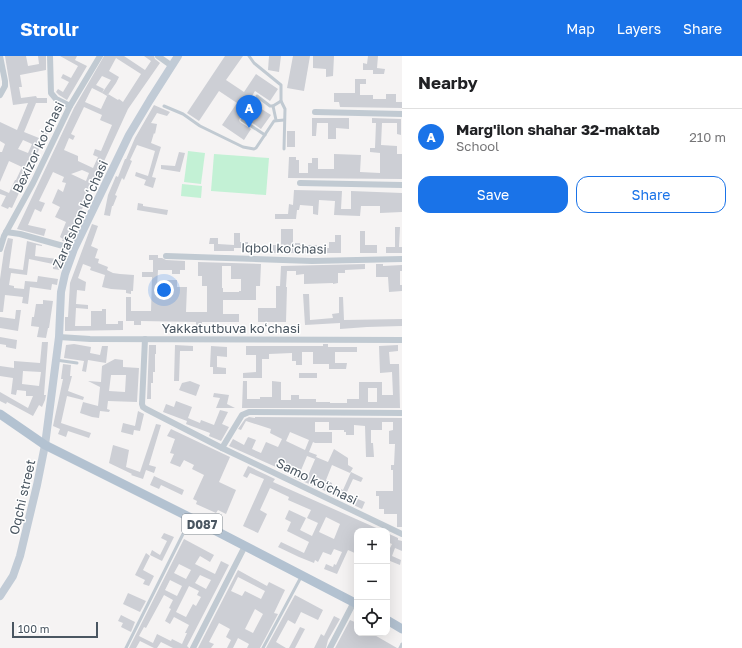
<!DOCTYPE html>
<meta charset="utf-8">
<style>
:root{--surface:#fff;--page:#f2f2f2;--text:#202124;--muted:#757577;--line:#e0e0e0;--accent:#1a73e8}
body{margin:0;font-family:"Golos Text",sans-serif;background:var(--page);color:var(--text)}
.controls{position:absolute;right:12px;bottom:12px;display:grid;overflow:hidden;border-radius:8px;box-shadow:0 4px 16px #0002}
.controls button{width:36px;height:36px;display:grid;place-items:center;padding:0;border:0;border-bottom:1px solid var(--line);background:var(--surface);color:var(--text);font:20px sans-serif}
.scale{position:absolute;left:12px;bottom:10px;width:86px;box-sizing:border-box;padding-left:4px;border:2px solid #4a5661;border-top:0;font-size:11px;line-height:14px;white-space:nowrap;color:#4a5661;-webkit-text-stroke:3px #fff;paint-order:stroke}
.you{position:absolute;left:164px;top:234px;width:14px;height:14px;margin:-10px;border:3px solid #fff;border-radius:50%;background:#1a73e8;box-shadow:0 0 0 6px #1a73e833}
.badge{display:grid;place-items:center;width:26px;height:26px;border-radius:50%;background:var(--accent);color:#fff;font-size:13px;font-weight:700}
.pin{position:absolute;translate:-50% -33px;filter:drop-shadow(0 1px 2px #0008)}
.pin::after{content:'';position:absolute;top:21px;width:14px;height:12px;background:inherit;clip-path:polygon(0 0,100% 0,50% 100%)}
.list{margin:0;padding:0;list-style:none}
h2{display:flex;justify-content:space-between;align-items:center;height:52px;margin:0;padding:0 16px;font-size:17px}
h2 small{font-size:13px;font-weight:400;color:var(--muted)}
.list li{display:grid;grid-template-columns:26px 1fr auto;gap:12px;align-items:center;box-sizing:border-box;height:56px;padding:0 16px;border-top:1px solid var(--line)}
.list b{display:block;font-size:15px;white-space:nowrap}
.list p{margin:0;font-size:13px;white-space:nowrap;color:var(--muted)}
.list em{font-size:13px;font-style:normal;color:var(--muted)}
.actions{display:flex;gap:8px;padding:12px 16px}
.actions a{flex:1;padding:9px 0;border:1px solid var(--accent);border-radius:12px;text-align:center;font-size:14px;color:var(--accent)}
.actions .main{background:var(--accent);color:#fff}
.icon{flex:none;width:22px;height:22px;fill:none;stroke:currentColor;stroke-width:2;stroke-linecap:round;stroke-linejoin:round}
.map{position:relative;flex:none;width:402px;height:592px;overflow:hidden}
header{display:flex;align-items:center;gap:24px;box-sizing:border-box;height:56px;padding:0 20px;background:var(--accent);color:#fff}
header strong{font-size:19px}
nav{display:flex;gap:22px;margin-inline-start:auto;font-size:14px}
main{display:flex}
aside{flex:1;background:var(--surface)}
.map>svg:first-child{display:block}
</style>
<header>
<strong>Strollr</strong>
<nav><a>Map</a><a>Layers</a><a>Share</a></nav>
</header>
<main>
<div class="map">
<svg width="402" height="592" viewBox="0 0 402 592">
<rect width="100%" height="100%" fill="#f5f3f3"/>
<g fill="#c3f1d5">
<polygon points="188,95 205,97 201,128 184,126"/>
<polygon points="214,98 269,102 266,139 211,135"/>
<polygon points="182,128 202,130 201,142 181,140"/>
</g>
<g fill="#cdcfd5" fill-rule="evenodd">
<path d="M5 0H26L28 10 39 8 38 0H46V14L20 19 22 31H19L21 42 36 40 37 42H47V47H36L24 76 39 82 46 69 51 71 43 87H42L12 152 9 151 8 153 1 150 6 140 0 138V133L9 137 15 124H16L22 111 9 105 0 126V96H2L5 88 0 85V66L17 74 28 47 13 49ZM23 84 32 88 28 97 18 93Z"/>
<polygon points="60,0 77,0 75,4 87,10 67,44 59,39 56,36 58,33 63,36 69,26 61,22 63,18 71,22 78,10"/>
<path d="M104 0H124L145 14 151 5 144 0H154L155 3 160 7 128 53 67 186 62 185 63 183 60 181 66 166 55 161 60 151 52 147 58 133 63 136 66 127 62 126 64 121 53 116 39 145 45 147 41 156 35 153 28 169 46 173 44 180 17 173 74 52ZM116 2 141 18 123 46 119 43 118 44 108 38 101 53 85 46 92 32 102 37 104 33 96 29 102 20 111 24 102 37 107 40 116 27 119 21 109 15ZM84 51 102 59 100 64 112 69 101 95 95 93 93 99 98 101 93 112 78 105V100L64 94 69 82 73 84 75 80 71 78ZM82 114 89 117 86 125 71 118Z"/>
<polygon points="225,0 243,0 226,24 244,36 256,18 278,33 270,45 255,35 249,45 271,59 261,73 244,61 242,61 240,62 239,64 240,66 251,73 244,84 222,69 237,47 219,35 199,65 187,57"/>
<polygon points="269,0 281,0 279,16 268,14"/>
<polygon points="293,0 310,0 304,35 287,32"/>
<polygon points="313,0 334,0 333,20 326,21 326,13 313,12"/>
<polygon points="368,0 378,0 377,12 385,13 384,18 373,18 373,14 363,14 363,7 367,8"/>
<polygon points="355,23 366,23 366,28 360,28 360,39 373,39 373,43 386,43 386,38 396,38 396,46 402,46 402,52 340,51 339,46 334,46 334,37 355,37"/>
<polygon points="154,49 170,56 167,60 157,57 151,67 157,68 155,78 154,77 151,87 161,91 152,121 156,122 153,132 144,129 146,124 135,120 136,116 148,120 155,95 137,89 130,104 132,105 124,124 122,122 115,139 117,140 113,150 112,150 110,160 104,159 108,139 116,120 118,121 125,103 126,103 135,82"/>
<polygon points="312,62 349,62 349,73 336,72 336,83 328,83 328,67 317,67 316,80 312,80"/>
<polygon points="372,62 401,63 401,79 397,78 397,67 382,67 381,89 397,90 397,98 402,98 402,123 288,122 289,101 296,101 296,104 299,104 299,117 308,117 308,107 312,107 312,102 318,102 318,113 334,113 334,98 361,99 360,116 380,117 380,97 370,96 370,92 375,92 376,67 372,67"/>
<rect x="287" y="75" width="8" height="16"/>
<polygon points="179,96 185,97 180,116 161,113 161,109 175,110"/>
<polygon points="294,134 342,135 341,153 351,153 351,135 402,137 402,156 380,157 380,150 361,150 360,160 334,159 335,145 319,144 318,159 313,158 313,150 300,149 299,154 297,154 296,163 275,163 275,158 288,158 289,148 293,149"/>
<polygon points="138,147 143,148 143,150 168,154 167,159 137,154"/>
<polygon points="92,168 98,170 91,190 98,193 95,202 99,203 98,207 108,211 107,214 113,217 120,218 134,219 133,235 131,235 131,238 126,237 126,234 111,233 102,231 105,219 90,214 91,211 83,208 78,222 86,226 85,235 77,234 76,248 88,249 88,253 76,252 75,270 91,270 91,255 102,255 102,253 106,253 106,268 118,268 118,265 123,265 123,274 65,275 65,261 68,261 70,227"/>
<polygon points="395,171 400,171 399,191 402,191 402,197 386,197 386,191 395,191"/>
<polygon points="281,173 293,173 293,187 300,187 300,189 317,189 317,192 329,192 329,186 335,186 335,179 341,179 341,197 273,197 273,189 281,189"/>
<polygon points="360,175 365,175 365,189 377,189 377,197 360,197"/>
<polygon points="234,177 240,177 240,186 248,186 248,192 234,192 234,195 214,195 214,188 209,188 210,182 218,182 218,188 234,189"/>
<polygon points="8,182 13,183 9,212 23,214 27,185 42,189 42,190 36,189 35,200 64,204 60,214 53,213 53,208 29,203 27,219 11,217 9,229 14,230 14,232 24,233 25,225 37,226 38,220 58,223 57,229 52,228 51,234 30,231 28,248 22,247 23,241 5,239 3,256 0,256 0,223 4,195"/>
<path d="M149 199H158V202H162L166 204 185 205V214H180V218H172V214H158L157 231H167V224H177V231H187L186 256H207V230H202V220H198V206L261 208 260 230H256V244H223V258H239V266H202V270H196V266L141 265V269H134V265H126V241H131V255H151L152 221H142V216H153V204H149ZM222 210H231V223H241V235H239V236H223V232H222Z"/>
<polygon points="365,208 365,213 345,214 345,217 338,217 338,227 333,228 333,227 304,228 304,218 296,219 296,215 287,215 286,231 287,231 286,266 258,266 258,252 276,252 276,230 280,230 281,210"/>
<polygon points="376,208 383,208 383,210 402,209 402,215 400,215 400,229 402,229 402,235 389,236 388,221 376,221"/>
<polygon points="303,238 309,238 310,264 333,262 332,258 339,257 339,241 343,241 344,264 402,263 402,270 367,271 340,273 340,267 305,269"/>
<polygon points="43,244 53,245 49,272 48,272 46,282 37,281 39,271 31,270 32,261 34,261 36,248 43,248"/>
<polygon points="16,254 21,254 18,275 0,272 0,261 15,263"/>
<polygon points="0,281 17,284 16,293 6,291 6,289 0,288"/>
<path d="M42 286H48L44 339H46L45 344 42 351 39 349 33 360 7 346 6 348 0 345V336L28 352 33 340H26V335L17 334 16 339 11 338 13 322 0 320V310L14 312V305L40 307ZM23 315 41 316 39 330 22 328Z"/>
<polygon points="74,288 91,291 90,297 100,299 102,290 108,290 106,307 88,304 86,316 82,315 84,305 64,302 66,289"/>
<polygon points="323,288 328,288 328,291 357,291 357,296 335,296 335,307 347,307 346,313 329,313 329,308 313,308 313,296 302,296 302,309 296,309 296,305 292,305 292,297 269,298 269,303 262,303 262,322 243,322 243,317 256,316 256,299 246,299 246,290 323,290"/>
<polygon points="149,289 156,289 156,298 155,298 155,316 153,316 153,327 151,327 151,343 147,343"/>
<polygon points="175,289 193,290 193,295 180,295 179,325 174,325"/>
<path d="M398 289V295L389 296 390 308H399L400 352H242L243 325H247V343H260V341H272V325L281 326V344H291V339H299V343H316V346H330V347H347V343H359V326H382V339H393L392 316 380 317 379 290ZM368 332H377V346H368Z"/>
<polygon points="211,290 227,291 227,301 217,300 217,311 226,312 226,318 213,318 213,311 210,311"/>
<path d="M115 303 123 304V311L139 312 137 346 108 345 107 353 110 354 109 356 100 355 99 362 92 361 80 357 83 346 98 350 100 331 88 325 101 326 102 310ZM111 319H126L125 336 109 335Z"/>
<polygon points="63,308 71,309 70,320 72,320 68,335 84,341 83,344 67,340 61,367 91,377 89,382 68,375 66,381 58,378 60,373 53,370 63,323 61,323"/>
<rect x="299" y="317" width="18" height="5"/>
<polygon points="190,325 200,329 196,340 179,334 182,327"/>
<polygon points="214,337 229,339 227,348 235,352 216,352 220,342 213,341"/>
<polygon points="176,345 192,351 188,362 200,367 201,364 214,369 220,354 228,356 222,368 229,371 221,385 209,380 210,377 186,368 187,365 163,356 166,348 174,351"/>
<polygon points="138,355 144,358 140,375 134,374 133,379 121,376 123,367 135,370"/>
<path d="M249 361 255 362V361L402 362V471H397V458H384V453H379V440H376V435H393V414H391V409H394L395 388H389V375L393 374V366H382V374H371V387H373L374 401H366L365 370 354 369V379H346V376H344V374H329V366H315V376H332V387H315L313 386 309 396 317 399 315 403 307 400 299 419 307 422 316 401 328 406 334 393 348 402V409L353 412 350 417 332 409 326 424 332 427V429L343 434 351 416 363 422 361 426 353 423 346 438 365 446 362 453 339 442V441L293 421 294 419 229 390 233 383 244 389 248 381 256 384 252 393 261 397 266 386 278 391 282 383 270 377 271 373 246 365 241 374 238 373 245 363ZM290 376 309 384 305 394 286 385Z"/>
<polygon points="156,368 161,369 149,409 156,411 154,417 146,414 143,423 131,419 132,418 109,407 113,389 129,394 126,411 140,416"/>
<polygon points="171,373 230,401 219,426 236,434 226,458 218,454 216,457 196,448 197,445 193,443 204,419 192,413 194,409 184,404 180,411 170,407 174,398 170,397 175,383 167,380"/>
<path d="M248 410 275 423 273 426 383 475H357V498L348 494 337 518 324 513 326 508 333 511 334 508 336 509 342 496 334 493 331 499 323 496 318 506 315 504 314 507 299 501 278 491 281 486 304 497 309 486 287 475 291 466 285 463 289 454 306 462 300 474 312 480 318 467 307 462 311 454 288 444 289 441 270 432 260 454 267 458 258 477 243 470 264 423 250 417 247 422 243 420ZM326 461 340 468 334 483 319 476Z"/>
<polygon points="154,420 184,434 182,439 161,429 159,433 150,429"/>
<polygon points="164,477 174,481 162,505 150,499 152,494 160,499 167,485 161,482"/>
<polygon points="387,477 398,482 398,484 402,485 402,495 395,492 392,500 401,504 400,509 390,505 387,513 387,498 392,488 387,486"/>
<path d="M184 483 214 499 210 506 200 500 195 508 215 518 221 505 229 509 187 590 189 592H173L161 586 157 592H154L140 585 136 592H129ZM179 508 191 514 186 523 174 517ZM200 519 211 524 206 533 195 527ZM170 524 182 530 177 540 165 534ZM189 530 199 535 197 539 201 541 196 550 193 548 186 561 176 556ZM164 539 173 544 169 552 171 553 165 565 170 568 174 561 189 569 185 577H187L182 588 172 583 171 585 157 578 153 587 139 580 144 571 146 572Z"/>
<polygon points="146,497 150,500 143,514 154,520 149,530 143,528 145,524 135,519"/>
<path d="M238 514 267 530 269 526 285 534 274 557 278 558 260 592H247L249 588 238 582 233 592H227L231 584 226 581 230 573 219 567 209 586 214 588 211 592H198ZM238 521 265 535 261 543 245 535 242 540 231 535ZM255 553 263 558 253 577 245 573Z"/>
<polygon points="128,537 146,545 140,556 123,548"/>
<polygon points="295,539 323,554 318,564 301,556 295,568 288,564 276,586 286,592 266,592"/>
<polygon points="121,559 135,566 131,576 121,571 123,567 118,565"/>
<polygon points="334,560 340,563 328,584 326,592 314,592 321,578 324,580"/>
<polygon points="350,564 357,567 357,577 371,577 397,592 335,592"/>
<polygon points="300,571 305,573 295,592 289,592"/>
</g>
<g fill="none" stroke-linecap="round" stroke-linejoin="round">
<g stroke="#c1cad2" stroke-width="3">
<polyline points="249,0 254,7 281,29 281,45 285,53 284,93"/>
<polyline points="257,40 270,50 273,50 281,45"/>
<polyline points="164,50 183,58 200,70 243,91 254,93 256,92 274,65 284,64"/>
<polyline points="273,50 276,64"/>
<polyline points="242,64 265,79"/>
<polyline points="56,304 77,307"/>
<polyline points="126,592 190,464"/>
<polyline points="263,592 301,521"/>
<polyline points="400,592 402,588"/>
</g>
<g stroke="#c1cad2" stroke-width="6">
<polyline points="0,0 5,25 5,30 0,39"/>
<polyline points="50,0 51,37 56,43 70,50"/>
<polyline points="158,0 172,10"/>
<polyline points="315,56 402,58"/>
<polyline points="300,127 402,129"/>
<polyline points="6,176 20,178 74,193"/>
<polyline points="0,193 4,180 33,127 70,50 100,0"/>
<polyline points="166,200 312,205 402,203"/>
<polyline points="59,281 90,283 402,284"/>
<polyline points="145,283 142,348 143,351 146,353 222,392 402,478"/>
<polyline points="222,392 242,359 249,356 402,357"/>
<polyline points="193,592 245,490"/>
<polyline points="330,592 354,546"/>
</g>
<polyline stroke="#c1cbd6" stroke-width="8" points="0,540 13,520 20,500 37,429 45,389 59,281 61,236 65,218 74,193 129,79 150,44 178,0"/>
<g stroke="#b3c2d1" stroke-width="9">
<polyline points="0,358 45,389 191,462 357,548"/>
<polyline points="387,564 402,573"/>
</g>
</g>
<g text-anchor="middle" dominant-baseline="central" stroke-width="3" stroke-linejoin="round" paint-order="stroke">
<rect fill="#fff" stroke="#808990" stroke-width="1" x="182" y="458" width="40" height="20" rx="3"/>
<g font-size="12" font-weight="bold" fill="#4a5661">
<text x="202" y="468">D087</text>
</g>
<g font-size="13" fill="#4a5661" stroke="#fff">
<text transform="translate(38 91) rotate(-64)">Bexizor koʻchasi</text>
<text transform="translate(80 158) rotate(-66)">Zarafshon koʻchasi</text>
<text transform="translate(284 192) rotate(1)">Iqbol koʻchasi</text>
<text x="231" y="272">Yakkatutbuva koʻchasi</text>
<text transform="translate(317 425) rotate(26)">Samo koʻchasi</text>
<text transform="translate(22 441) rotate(-77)">Oqchi street</text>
</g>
</g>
</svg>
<div class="controls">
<button>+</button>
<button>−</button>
<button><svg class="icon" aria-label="locate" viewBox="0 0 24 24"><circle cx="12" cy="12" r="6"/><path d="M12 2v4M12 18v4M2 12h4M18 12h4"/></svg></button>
</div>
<div class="scale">100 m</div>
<div class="you"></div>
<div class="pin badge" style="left:249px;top:72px">A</div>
</div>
<aside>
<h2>Nearby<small></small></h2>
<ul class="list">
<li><span class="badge">A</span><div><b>Marg'ilon shahar 32-maktab</b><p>School</p></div><em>210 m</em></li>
</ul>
<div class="actions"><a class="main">Save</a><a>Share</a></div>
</aside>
</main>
